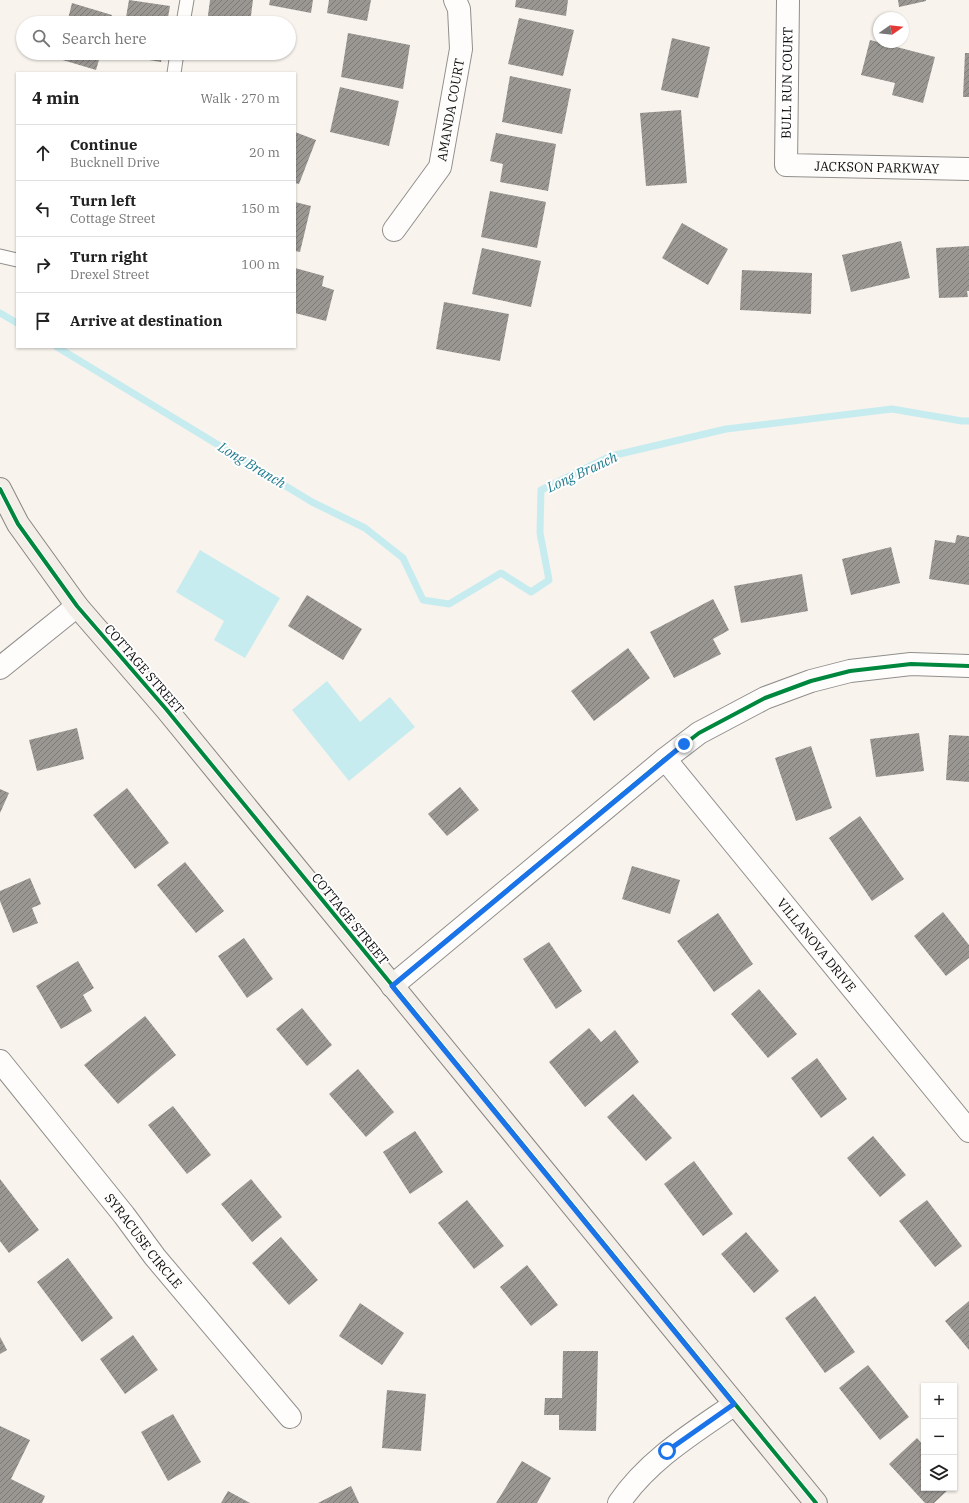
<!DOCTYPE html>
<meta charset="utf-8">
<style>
:root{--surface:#fff;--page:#f6f6f6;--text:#222;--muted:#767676;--line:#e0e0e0}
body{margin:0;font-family:"IBM Plex Serif",serif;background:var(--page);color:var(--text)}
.controls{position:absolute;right:12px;bottom:12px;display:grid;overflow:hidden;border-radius:0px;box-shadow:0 1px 3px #0004}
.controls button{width:36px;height:36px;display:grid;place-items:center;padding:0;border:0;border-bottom:1px solid var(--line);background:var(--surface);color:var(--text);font:20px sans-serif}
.compass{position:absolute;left:873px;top:12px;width:36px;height:36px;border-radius:50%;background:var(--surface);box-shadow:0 1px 3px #0004;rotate:76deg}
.stop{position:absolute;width:12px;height:12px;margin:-9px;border:3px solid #1a73e8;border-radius:50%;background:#fff}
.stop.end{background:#1a73e8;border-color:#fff;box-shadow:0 1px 4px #0008}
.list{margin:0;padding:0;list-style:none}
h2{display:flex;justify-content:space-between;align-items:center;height:52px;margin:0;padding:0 16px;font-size:17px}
h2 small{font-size:13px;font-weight:400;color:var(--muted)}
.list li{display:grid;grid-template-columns:26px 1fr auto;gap:12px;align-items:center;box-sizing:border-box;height:56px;padding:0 16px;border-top:1px solid var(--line)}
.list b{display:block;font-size:15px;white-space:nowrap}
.list p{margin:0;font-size:13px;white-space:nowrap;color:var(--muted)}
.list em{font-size:13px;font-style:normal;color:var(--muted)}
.icon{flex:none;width:22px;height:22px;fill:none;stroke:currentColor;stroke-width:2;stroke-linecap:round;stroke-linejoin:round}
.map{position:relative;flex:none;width:969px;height:1503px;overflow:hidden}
.search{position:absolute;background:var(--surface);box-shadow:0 1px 3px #0004;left:16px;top:16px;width:280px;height:44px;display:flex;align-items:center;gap:10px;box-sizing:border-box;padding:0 14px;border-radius:22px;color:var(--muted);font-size:15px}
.panel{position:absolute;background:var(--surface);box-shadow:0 1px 3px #0004;left:16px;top:72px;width:280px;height:276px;border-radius:0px}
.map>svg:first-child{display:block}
</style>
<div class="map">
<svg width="969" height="1503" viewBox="0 0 969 1503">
<defs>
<pattern id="building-hatch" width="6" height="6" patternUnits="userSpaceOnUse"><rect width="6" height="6" fill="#9a9793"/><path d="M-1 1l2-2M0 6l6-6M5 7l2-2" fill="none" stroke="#7c7976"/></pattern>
</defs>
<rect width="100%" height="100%" fill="#f8f3ed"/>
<g fill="#c7ecef">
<polygon points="200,550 280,598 245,658 214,640 224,621 176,592"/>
<polygon points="327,681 360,722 390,697 415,727 349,781 292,710"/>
</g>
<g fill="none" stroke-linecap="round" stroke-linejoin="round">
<g stroke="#c7ecef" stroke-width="7">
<polyline points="0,313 17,323"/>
<polyline points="57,347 312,502 365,528 403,558 423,600 449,604 501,573 531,592 549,580 540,533 541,490 611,456 726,429 892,409 962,421 969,421"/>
</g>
</g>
<g fill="url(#building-hatch)">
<polygon points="129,0 170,6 167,23 125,23"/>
<polygon points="210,0 253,0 250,23 207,23"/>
<polygon points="270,0 313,0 311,13 269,5"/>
<polygon points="329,0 371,0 367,21 327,13"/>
<polygon points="516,0 568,0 566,16 515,7"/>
<polygon points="898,0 926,0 926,1 899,7"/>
<polygon points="72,3 112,15 110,23 67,23"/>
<polygon points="519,18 574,30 563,76 508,64"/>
<polygon points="348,33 410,45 403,89 341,77"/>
<polygon points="672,38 710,47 698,98 661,90"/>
<polygon points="870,40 935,57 923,103 892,95 895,83 861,75"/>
<polygon points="58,53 101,53 96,70 56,58"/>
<polygon points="120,53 162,53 161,62 120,55"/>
<polygon points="965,53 969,53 969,97 963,97"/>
<polygon points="510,76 571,89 562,134 502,122"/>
<polygon points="340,87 399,101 389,146 330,132"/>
<polygon points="681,110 687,183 646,186 640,113"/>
<polygon points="295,132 316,140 299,184 295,183"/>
<polygon points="496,133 556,144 548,191 500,182 503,164 490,161"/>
<polygon points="490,191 546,202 537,248 481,237"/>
<polygon points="295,202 311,206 300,252 295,251"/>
<polygon points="682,223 728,249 708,285 662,258"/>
<polygon points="901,241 910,278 851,292 842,255"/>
<polygon points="969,246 969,291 967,291 968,297 939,298 936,248"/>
<polygon points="482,248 541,261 531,307 472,294"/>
<polygon points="295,268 324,276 322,286 334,290 326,321 295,313"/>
<polygon points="742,270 812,273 811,314 740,310"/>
<polygon points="444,302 509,314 500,361 436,349"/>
<polygon points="957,535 969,537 969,585 929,579 935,540 955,543"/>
<polygon points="891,547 900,583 851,595 842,559"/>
<polygon points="802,574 808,611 741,623 734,586"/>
<polygon points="307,595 362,629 343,660 288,626"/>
<polygon points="713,599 729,630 713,639 721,654 674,678 650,632"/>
<polygon points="628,648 650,678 594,721 571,691"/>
<polygon points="77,728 84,759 37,771 29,740"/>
<polygon points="919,733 924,771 876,777 870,739"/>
<polygon points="949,735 969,736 969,782 946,780"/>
<polygon points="811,746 832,808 796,821 775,758"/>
<polygon points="460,787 479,810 447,836 428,814"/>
<polygon points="127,788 169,843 135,869 93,815"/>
<polygon points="0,789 9,793 0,813"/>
<polygon points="860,816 904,879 872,901 829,838"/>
<polygon points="185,862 224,911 196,933 157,885"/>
<polygon points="632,866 680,880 670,914 622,899"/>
<polygon points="30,878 41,904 32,908 38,923 13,933 0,901 0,891"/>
<polygon points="943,912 969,945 969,958 946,976 914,936"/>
<polygon points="718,913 753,964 714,992 677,941"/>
<polygon points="244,938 273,979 247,998 218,956"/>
<polygon points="549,942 582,991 556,1009 523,959"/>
<polygon points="78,961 94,988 83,995 92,1011 61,1029 36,986"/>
<polygon points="759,989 797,1034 768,1058 731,1014"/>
<polygon points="302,1008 332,1045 307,1066 276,1029"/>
<polygon points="145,1016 176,1055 118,1104 84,1065"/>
<polygon points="589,1028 601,1042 615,1030 639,1062 585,1107 549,1062"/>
<polygon points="817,1058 847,1099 821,1118 791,1078"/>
<polygon points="358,1069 394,1112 366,1137 329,1094"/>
<polygon points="633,1094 672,1138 646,1161 607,1117"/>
<polygon points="173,1106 211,1155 187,1174 148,1125"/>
<polygon points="415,1131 443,1172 410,1194 383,1152"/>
<polygon points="873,1136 906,1175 880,1197 847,1158"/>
<polygon points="694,1161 733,1214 703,1236 664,1184"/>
<polygon points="0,1179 39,1230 9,1253 0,1241"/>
<polygon points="251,1179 282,1217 252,1242 221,1204"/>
<polygon points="467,1200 504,1246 474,1269 438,1223"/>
<polygon points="927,1200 962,1246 935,1267 899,1221"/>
<polygon points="746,1232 779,1271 754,1293 721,1254"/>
<polygon points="281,1237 318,1280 289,1305 252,1263"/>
<polygon points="68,1258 113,1318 82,1342 37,1282"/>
<polygon points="527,1265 558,1305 531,1326 500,1287"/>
<polygon points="815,1296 855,1352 825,1373 785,1318"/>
<polygon points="969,1301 969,1350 945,1321"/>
<polygon points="360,1303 404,1333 382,1365 339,1336"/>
<polygon points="133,1335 158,1370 125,1394 100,1359"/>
<polygon points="0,1337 7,1350 0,1354"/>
<polygon points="563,1351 598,1351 596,1431 559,1430 559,1415 544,1415 545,1398 562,1398"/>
<polygon points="868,1365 909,1417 880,1440 839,1388"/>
<polygon points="387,1390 426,1394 421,1451 382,1448"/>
<polygon points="173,1414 201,1462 168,1481 141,1432"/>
<polygon points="0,1426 30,1440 11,1479 45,1496 42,1503 0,1503"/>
<polygon points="917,1438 924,1446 924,1488 950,1488 934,1503 925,1503 889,1464"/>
<polygon points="522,1461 551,1478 537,1503 496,1503"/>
<polygon points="351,1486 359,1503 318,1503"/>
<polygon points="228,1491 250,1503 221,1503"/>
</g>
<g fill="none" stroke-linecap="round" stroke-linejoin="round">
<g stroke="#918f8c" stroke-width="15">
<g id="lane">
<polyline points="183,23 187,0"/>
<polyline points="174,73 177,53"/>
<polyline points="0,256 17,260"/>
</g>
</g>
<g stroke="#918f8c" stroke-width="24">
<g id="street">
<path id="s1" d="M788 0 786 165 969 169"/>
<path id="s2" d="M394 230 440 167 461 49 459 9 455 0"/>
<polyline points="0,668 77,606"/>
<path id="s3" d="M665 759 969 1131"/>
<polyline points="392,986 665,759 699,733 765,698 811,681 850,671 911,664 969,666"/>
<path id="s4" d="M0 1061 124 1215 155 1257 290 1417"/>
<path d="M619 1503C648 1460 693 1433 735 1404"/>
</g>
</g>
<g stroke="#888683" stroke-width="24">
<polyline id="secondary" points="0,489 18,524 77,606 166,709 816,1503"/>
</g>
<use href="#lane" stroke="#fefdfc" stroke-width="13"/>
<use href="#street" stroke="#fefdfc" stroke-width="22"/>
<use href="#secondary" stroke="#f3efe8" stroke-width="22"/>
<g stroke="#fff" stroke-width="6">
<g id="cycleway">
<polyline points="0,489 18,524 77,606 166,709 816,1503"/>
<polyline points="392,986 665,759 699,733 765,698 811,681 850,671 911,664 969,666"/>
</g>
</g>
<use href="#cycleway" stroke="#00873e" stroke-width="4"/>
</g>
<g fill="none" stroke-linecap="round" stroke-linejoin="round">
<polyline stroke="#1a73e8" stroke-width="5" points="667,1451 734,1404 392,986 684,744"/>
</g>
<g text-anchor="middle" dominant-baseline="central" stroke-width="4" stroke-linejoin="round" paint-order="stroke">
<g font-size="13" fill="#0a0a0a" stroke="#fff">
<text transform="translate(787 83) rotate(-89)">BULL RUN COURT</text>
<text stroke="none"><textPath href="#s2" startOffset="136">AMANDA COURT</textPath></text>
<text stroke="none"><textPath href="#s1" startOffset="256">JACKSON PARKWAY</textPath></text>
<text transform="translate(144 669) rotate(49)">COTTAGE STREET</text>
<text transform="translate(350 919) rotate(51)">COTTAGE STREET</text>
<text stroke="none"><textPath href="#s3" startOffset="240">VILLANOVA DRIVE</textPath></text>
<text stroke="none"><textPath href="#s4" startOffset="230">SYRACUSE CIRCLE</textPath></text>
</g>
<g font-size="14" font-style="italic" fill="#207c8e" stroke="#fff">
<text transform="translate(252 465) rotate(31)">Long Branch</text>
<text transform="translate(582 472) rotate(-25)">Long Branch</text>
</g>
</g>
</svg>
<div class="controls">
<button>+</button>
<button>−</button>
<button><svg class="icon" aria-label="layers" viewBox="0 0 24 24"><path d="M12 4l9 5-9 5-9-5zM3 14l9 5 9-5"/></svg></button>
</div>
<svg class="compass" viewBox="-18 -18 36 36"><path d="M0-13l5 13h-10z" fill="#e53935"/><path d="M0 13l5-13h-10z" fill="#767676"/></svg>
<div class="stop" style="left:667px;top:1451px"></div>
<div class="stop end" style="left:684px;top:744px"></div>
<div class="search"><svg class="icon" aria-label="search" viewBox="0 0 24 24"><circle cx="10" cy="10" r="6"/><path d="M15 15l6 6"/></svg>Search here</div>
<section class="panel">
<h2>4 min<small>Walk · 270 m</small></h2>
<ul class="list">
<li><svg class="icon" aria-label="ahead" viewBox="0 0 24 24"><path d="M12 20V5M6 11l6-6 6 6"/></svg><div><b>Continue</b><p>Bucknell Drive</p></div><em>20 m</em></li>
<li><svg class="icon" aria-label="left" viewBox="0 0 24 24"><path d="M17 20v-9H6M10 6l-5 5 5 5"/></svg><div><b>Turn left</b><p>Cottage Street</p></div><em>150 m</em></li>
<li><svg class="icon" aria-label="right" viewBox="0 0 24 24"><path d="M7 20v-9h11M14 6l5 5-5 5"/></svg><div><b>Turn right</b><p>Drexel Street</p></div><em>100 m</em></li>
<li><svg class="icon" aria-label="arrive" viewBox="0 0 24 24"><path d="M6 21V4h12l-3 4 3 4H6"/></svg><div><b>Arrive at destination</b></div></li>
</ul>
</section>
</div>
